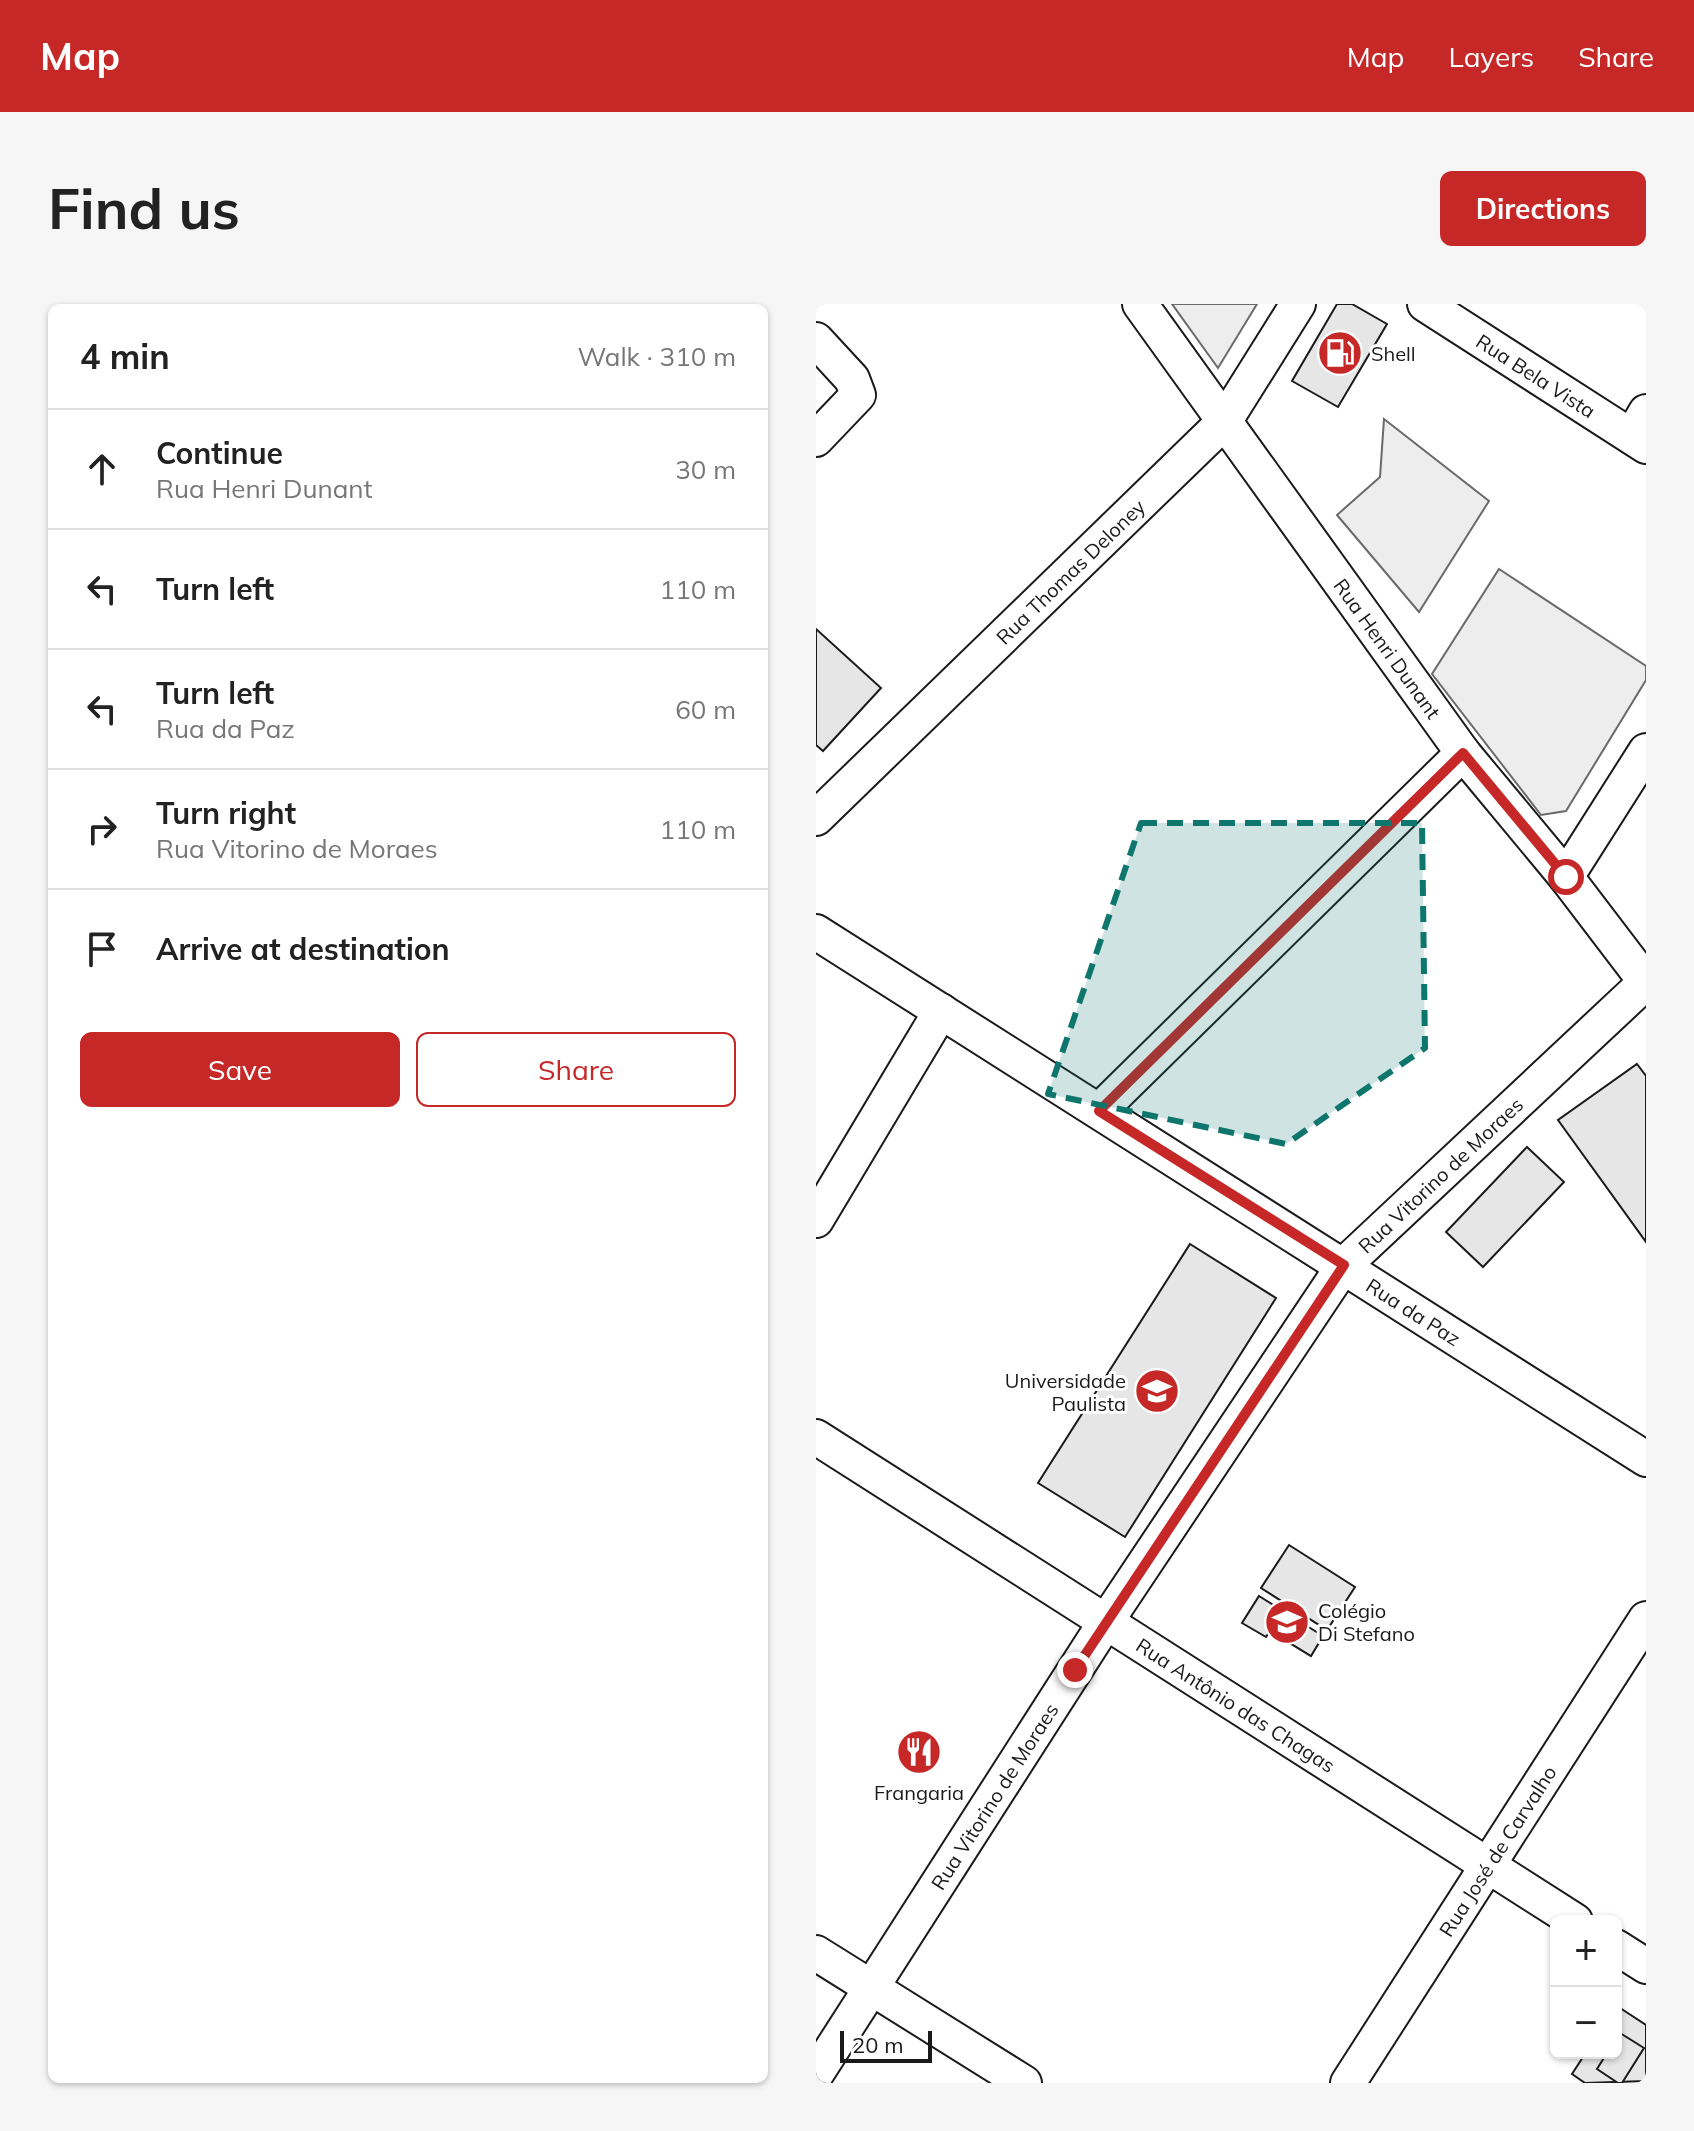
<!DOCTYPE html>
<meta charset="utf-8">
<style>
:root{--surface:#fff;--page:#f6f6f6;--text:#222;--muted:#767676;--line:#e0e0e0;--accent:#c62828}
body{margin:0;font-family:Mulish,sans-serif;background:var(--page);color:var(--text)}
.controls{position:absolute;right:24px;bottom:24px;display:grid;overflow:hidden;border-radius:12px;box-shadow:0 2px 6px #0004}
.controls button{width:72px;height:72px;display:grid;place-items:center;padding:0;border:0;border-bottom:2px solid var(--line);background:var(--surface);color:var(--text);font:40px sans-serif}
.scale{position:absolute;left:24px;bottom:20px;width:92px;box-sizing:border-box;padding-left:8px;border:4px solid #1a1a1a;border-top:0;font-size:22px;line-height:28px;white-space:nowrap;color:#1a1a1a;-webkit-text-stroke:6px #fff;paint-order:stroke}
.stop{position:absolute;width:24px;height:24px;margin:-18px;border:6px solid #c62828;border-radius:50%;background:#fff}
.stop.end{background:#c62828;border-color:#fff;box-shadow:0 2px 8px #0008}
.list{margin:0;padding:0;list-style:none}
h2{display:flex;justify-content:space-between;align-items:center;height:104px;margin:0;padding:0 32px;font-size:34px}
h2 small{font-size:26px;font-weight:400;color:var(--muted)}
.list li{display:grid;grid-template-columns:52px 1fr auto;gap:24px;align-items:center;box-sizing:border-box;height:120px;padding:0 32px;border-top:2px solid var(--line)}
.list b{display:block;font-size:30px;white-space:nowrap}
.list p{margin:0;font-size:26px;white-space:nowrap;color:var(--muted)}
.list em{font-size:26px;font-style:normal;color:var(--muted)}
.actions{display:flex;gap:16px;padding:24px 32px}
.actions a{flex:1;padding:18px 0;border:2px solid var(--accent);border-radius:12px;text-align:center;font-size:28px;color:var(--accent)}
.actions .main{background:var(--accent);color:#fff}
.icon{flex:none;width:44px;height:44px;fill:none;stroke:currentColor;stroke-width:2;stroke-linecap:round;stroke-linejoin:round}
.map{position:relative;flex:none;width:830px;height:1779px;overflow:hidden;border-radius:12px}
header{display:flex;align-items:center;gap:48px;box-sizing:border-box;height:112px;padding:0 40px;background:var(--accent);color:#fff}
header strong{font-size:38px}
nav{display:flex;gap:44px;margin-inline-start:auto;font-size:28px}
.intro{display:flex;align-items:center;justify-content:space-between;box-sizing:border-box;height:192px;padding:0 48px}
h1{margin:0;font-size:56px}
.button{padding:20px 36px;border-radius:12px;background:var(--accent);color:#fff;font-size:28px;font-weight:700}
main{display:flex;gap:48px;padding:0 48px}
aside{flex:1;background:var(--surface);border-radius:12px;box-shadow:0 2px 6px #0004}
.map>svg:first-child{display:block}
</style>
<header>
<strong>Map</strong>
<nav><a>Map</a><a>Layers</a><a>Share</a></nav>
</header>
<div class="intro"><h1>Find us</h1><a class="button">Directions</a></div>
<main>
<aside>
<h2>4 min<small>Walk · 310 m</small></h2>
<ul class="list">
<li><svg class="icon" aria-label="ahead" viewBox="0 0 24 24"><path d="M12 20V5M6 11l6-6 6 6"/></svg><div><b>Continue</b><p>Rua Henri Dunant</p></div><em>30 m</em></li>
<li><svg class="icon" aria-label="left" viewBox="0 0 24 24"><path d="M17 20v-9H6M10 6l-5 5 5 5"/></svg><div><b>Turn left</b></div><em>110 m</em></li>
<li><svg class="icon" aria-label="left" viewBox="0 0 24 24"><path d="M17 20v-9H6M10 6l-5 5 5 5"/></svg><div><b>Turn left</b><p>Rua da Paz</p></div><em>60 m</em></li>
<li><svg class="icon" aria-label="right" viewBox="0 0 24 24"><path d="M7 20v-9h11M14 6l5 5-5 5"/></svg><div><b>Turn right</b><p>Rua Vitorino de Moraes</p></div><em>110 m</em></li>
<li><svg class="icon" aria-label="arrive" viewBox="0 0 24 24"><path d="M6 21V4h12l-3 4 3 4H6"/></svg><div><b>Arrive at destination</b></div></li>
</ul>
<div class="actions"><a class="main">Save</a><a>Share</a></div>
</aside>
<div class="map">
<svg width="830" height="1779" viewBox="0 0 830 1779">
<rect width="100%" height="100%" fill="#fff"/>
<g fill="#ededed" stroke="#6a6a6a" stroke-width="2">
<polygon points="356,0 441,0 402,64"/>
<polygon points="568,115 673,197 603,308 521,211 564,173"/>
<polygon points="683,265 830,362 830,376 750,507 725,511 616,370"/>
</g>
<g fill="#e6e6e6" stroke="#1a1a1a" stroke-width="2">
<polygon points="521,0 536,0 571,20 522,103 476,77"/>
<polygon points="0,325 65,384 7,447 0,441"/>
<polygon points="821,760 830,772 830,938 742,816"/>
<polygon points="711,843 748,878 667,963 630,928"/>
<polygon points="374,940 460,994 309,1233 222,1179"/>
<polygon points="473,1241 539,1283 511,1326 445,1284"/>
<polygon points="443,1292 507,1332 495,1352 454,1327 450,1333 426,1319"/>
<polygon points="801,1702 830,1721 830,1777 769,1779 756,1770 767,1753 764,1749 800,1749"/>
<polygon points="804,1729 828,1744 806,1779 802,1779 781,1765 791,1749 800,1749"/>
</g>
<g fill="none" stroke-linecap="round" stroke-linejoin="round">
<g stroke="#1a1a1a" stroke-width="38">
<g id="minor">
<path id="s1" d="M324 0 647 449 750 573 830 678"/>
<path id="s2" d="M609 0 830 142"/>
<polyline points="0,36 36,75 42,91 0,135"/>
<polyline points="816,132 830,108"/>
<path id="s3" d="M0 514 408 118 482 0"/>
<polyline points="750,573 830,447"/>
<path id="s4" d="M0 628 830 1155"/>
<polyline points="283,807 647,449"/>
<polyline points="0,916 125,707"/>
<path id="s5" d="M0 1133 759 1617"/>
<polyline points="800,1643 830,1662"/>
<polyline points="0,1649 208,1779"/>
<path id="s6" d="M0 1770 291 1316 528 961 830 678"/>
<path id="s7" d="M532 1779 830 1315"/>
</g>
</g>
<use href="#minor" stroke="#fff" stroke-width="34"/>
</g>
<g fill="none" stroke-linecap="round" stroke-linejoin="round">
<polyline stroke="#c62828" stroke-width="10" points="259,1366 528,961 283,807 647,449 750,573"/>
</g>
<path fill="#0f766e" fill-opacity="0.2" stroke="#0f766e" stroke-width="6" stroke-dasharray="16 10" stroke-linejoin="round" d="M325 519H606L609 744 470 840 232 790Z"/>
<defs>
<g id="fuel-disc" transform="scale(2.3)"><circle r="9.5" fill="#c62828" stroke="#fff"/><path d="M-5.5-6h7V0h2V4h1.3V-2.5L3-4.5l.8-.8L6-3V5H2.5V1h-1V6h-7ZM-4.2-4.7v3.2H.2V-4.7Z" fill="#fff"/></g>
<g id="university-disc" transform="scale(2.3)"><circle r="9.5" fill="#c62828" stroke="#fff"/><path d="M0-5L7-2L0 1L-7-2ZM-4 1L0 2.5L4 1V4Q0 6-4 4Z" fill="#fff"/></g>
<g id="school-disc" transform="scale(2.3)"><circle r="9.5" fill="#c62828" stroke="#fff"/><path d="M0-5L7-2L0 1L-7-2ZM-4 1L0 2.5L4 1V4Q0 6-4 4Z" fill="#fff"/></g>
<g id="restaurant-disc" transform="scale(2.3)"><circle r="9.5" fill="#c62828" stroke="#fff"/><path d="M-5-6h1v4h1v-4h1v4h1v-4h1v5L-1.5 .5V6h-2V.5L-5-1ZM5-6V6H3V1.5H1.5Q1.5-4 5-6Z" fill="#fff"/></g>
</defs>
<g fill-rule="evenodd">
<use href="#fuel-disc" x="524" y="49"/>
<use href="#university-disc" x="341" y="1087"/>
<use href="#school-disc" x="471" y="1318"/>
<use href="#restaurant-disc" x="103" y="1448"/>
</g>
<g text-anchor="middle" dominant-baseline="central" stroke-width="6" stroke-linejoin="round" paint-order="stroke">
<g font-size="20" fill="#1a1a1a" stroke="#fff" text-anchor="start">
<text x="555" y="49">Shell</text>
<text x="310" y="1076" text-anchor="end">Universidade<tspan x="310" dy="23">Paulista</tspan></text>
<text x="502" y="1306">Colégio<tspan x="502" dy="23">Di Stefano</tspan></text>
<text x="103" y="1488" text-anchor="middle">Frangaria</text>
</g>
<g font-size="20" fill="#1a1a1a" stroke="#fff">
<text stroke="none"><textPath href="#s2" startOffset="132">Rua Bela Vista</textPath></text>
<text stroke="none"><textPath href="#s3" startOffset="354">Rua Thomas Deloney</textPath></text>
<text stroke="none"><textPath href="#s1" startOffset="424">Rua Henri Dunant</textPath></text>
<text stroke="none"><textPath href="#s6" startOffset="1098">Rua Vitorino de Moraes</textPath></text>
<text stroke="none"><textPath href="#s4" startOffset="708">Rua da Paz</textPath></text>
<text stroke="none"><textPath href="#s5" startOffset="498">Rua Antônio das Chagas</textPath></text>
<text stroke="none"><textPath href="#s6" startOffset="330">Rua Vitorino de Moraes</textPath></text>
<text stroke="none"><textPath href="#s7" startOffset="276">Rua José de Carvalho</textPath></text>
</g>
</g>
</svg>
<div class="controls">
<button>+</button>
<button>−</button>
</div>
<div class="scale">20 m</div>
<div class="stop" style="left:750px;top:573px"></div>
<div class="stop end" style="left:259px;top:1366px"></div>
</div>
</main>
